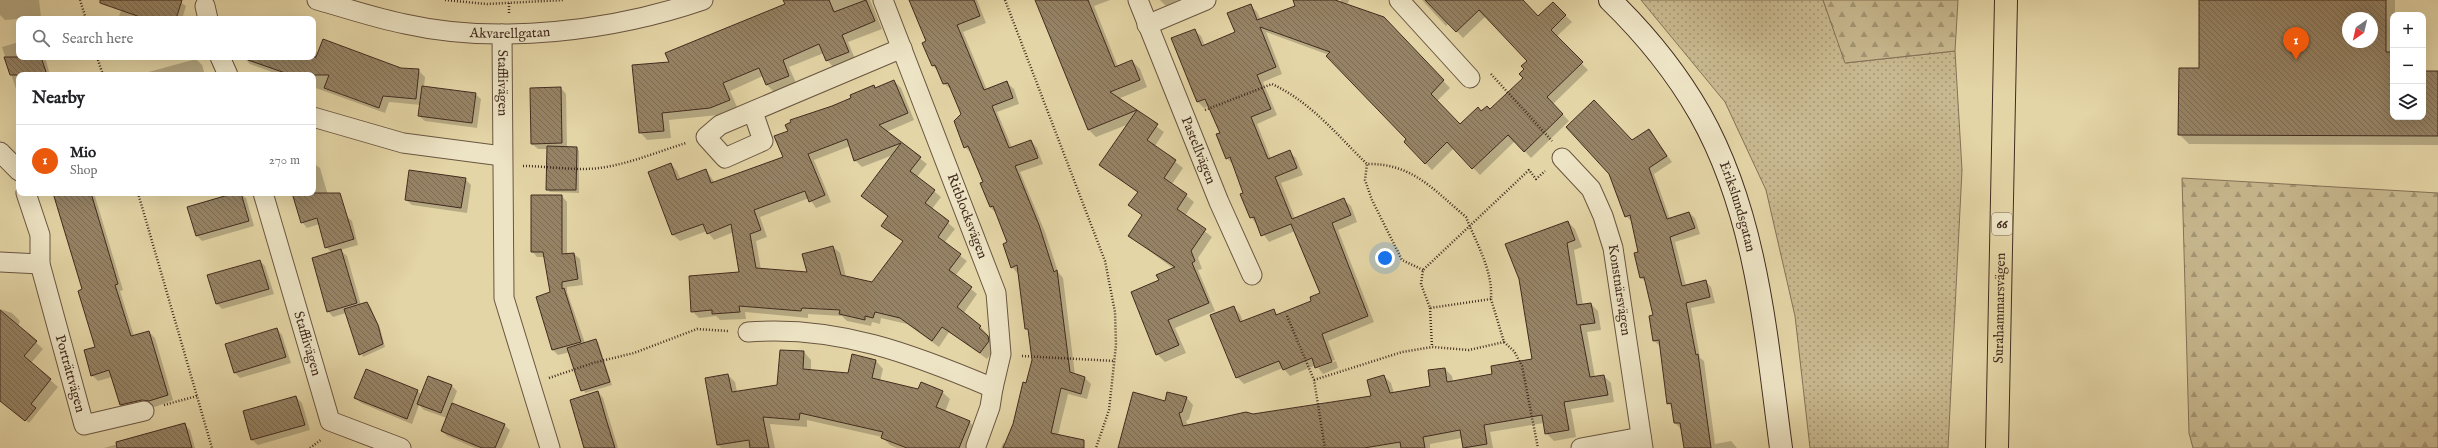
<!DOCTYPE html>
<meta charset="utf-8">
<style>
:root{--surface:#fff;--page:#f2f2f2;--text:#202124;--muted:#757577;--line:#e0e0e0;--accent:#ea580c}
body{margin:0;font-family:"IM FELL English",serif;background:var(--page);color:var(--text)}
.controls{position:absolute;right:12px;top:12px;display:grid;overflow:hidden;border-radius:8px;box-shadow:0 4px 16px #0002}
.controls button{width:36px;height:36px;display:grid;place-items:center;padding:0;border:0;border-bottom:1px solid var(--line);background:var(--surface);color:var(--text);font:20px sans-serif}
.compass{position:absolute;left:2342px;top:12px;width:36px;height:36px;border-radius:50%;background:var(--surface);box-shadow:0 4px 16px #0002;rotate:214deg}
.you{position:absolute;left:1385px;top:258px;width:14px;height:14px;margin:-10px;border:3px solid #fff;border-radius:50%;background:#1a73e8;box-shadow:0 0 0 6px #1a73e833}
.badge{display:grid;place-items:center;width:26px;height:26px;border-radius:50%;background:var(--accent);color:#fff;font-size:13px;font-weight:700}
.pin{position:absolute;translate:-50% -33px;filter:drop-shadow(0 1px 2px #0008)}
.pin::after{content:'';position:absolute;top:21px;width:14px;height:12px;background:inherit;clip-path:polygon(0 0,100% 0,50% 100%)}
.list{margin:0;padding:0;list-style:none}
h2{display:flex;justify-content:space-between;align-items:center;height:52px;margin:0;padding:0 16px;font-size:17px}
h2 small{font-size:13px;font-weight:400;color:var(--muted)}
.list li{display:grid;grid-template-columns:26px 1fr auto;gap:12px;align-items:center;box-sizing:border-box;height:72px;padding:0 16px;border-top:1px solid var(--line)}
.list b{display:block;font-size:15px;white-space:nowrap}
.list p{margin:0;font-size:13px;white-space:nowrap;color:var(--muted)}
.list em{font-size:13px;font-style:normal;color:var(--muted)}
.icon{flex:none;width:22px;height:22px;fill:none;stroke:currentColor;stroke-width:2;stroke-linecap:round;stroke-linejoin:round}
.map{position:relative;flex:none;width:2438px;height:448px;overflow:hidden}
.search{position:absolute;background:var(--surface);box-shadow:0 4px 16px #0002;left:16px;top:16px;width:300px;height:44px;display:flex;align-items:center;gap:10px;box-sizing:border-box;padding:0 14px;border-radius:8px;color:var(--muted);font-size:15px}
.panel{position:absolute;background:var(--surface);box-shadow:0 4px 16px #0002;left:16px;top:72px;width:300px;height:124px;border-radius:8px}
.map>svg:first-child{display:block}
</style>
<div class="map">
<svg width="2438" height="448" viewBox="0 0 2438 448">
<defs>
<pattern id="grass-dots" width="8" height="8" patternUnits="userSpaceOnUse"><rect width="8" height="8" fill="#c8b88f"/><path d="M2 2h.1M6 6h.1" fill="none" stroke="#a49674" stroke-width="1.8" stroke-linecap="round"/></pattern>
<pattern id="forest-firs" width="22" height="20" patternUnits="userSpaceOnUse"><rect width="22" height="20" fill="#c8b88f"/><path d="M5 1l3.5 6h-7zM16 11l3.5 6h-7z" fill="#a49674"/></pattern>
<pattern id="building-back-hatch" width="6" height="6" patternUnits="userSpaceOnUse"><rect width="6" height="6" fill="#968365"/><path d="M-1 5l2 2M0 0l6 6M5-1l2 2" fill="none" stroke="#7c6b53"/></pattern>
</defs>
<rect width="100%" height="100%" fill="#e4d5a6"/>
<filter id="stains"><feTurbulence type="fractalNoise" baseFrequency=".005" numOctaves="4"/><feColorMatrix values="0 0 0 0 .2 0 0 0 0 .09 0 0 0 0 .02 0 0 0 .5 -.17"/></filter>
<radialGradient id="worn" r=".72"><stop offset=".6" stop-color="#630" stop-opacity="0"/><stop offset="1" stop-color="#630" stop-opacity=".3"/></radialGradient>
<polygon fill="url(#grass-dots)" stroke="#857257" points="1641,0 1823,0 1846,63 1955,51 1962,170 1948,448 1810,448 1795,316 1766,190 1725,102"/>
<g fill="url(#forest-firs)" stroke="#857257">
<polygon points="1823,0 1958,0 1955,51 1845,63"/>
<polygon points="2182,178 2438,193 2438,448 2193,448 2189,433"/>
</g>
<g fill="#0003" fill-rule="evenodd">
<polygon points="0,0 39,0 41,17 5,20 0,15"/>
<polygon points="125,0 177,0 186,6 182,19 118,19"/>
<polygon points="798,0 870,0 882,29 848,42 855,59 834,68 827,60 824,53 789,67 796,83 774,92 767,85 763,76 730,91 737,107 718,115 669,120 671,138 647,140 640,132 670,63"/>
<polygon points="909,0 977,0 986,23 963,32 987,90 1007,83 1014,89 1019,104 997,112 1012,148 1031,141 1037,148 1043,164 1020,172 1045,232 1058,272 1063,278 1075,375 1085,378 1091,384 1087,399 1068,394 1058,435 1080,448 1001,448 1003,443 1006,444 1014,424 1033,360 1018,274 1012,267 1009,243 996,213 990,207 984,183 972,154 965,147 955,121 962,115 952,90 944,84 939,72 933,66 927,41"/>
<polygon points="1036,0 1110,0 1094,6 1118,67 1132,61 1140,69 1147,87 1118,99 1164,132 1155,146 1183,168 1172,184 1194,202 1185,216 1212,237 1198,258 1202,269 1198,270 1215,311 1175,328 1186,353 1165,362 1157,354 1160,281 1174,269 1129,236 1143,216 1130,205 1138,193 1100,165 1129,124 1096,137 1089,130"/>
<polygon points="1160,0 1179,0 1166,6"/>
<polygon points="1294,0 1339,0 1337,6 1339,7 1341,0 1349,0 1347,5 1383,18 1450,88 1437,101 1461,126 1481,112 1490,111 1524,78 1528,61 1486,16 1463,38 1449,23 1446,26 1422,0 1522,0 1538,17 1553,3 1572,22 1556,37 1588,70 1553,104 1569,121 1531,158 1515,141 1480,175 1454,148 1432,170 1405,142 1408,139 1329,55 1266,32 1282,74 1263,82 1277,115 1257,124 1271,159 1289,151 1296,158 1303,175 1281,183 1295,218 1344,200 1351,206 1357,222 1338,230 1374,322 1328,341 1335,360 1318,366 1318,368 1336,361 1338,368 1323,374 1316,365 1290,376 1283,368 1244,384 1237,377 1233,307 1240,314 1243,322 1273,310 1278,315 1312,301 1321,294 1295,231 1269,242 1251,217 1245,193 1233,165 1227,158 1221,133 1210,106 1204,108 1198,102 1194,30 1201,36 1205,46 1237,33 1250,5 1257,12 1261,20 1297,6"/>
<path d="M2200 0H2395V15H2393V117H2423V72H2438V145L2189 144 2179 134 2200 69ZM2348 18H2372V42H2348Z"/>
<polygon points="19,42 19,57 45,57 50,75 19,75 19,98 2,47"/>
<polygon points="313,51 400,69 418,70 425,77 424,87 475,94 481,99 477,128 425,121 419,116 421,105 389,102 385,113 313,87 313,75 280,75 250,64 244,58 313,57"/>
<polygon points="196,59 202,65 205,75 145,75 145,73"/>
<path d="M894 81 901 88 914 120 886 132 927 164 917 177 941 197 932 209 955 229 944 243 967 261 955 276 977 294 963 314 980 326 995 343V348L987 359 949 332 939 347 907 324 881 318 880 324 872 322 871 326 847 321 842 316 808 314V318L745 312 746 319 720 320 716 316 699 318 692 311 740 273 734 232 714 240 707 231 680 241 673 235 650 172 671 164 677 171 681 180 706 170 715 183 784 157 789 131 832 107 874 86 876 89ZM850 146 855 160 862 167 893 155 863 196 888 217 882 226 903 242 872 283 846 277 840 253 833 247 808 273 761 270 756 241 767 237 760 217 809 198 816 208 831 202 814 160Z"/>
<polygon points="561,88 566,94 567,148 577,148 579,151 579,193 550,192 547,189 548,149 538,149 532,144"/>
<polygon points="1649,130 1672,162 1654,174 1670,219 1689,213 1695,218 1700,234 1675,242 1686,286 1705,281 1711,287 1715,303 1691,308 1700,358 1704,361 1715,444 1731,441 1737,448 1685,448 1681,429 1675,423 1673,408 1668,403 1660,346 1654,341 1654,316 1647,283 1641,278 1636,254 1640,253 1632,222 1626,216 1632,141"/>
<polygon points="313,163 320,168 335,219 346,216 352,221 358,245 340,250 347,256 361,305 367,303 370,306 380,328 385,347 363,357 346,313 333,317 328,311 332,253 326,247 319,224 307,228 302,222 293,193 313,193"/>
<polygon points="465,179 471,185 467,213 412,205 406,200"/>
<polygon points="54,193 94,193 123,290 120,291 134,336 149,332 155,338 173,400 155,407 148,406 126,411 120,405 112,377 98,381 92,375 96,347 84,290"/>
<polygon points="239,193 246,198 254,226 202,241 197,236"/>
<polygon points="562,196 567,202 567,255 574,254 580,259 583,285 567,287 567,292 585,343 596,340 598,342 612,385 585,393 570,352 558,355 553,350 537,297 551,293 545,257 537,257 532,251"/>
<polygon points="1568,222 1575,229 1582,247 1574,250 1583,305 1591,304 1598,311 1601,330 1587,332 1595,377 1604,376 1611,383 1614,402 1571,409 1576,437 1554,441 1546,433 1544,423 1490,432 1493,448 1465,448 1462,438 1430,444 1430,448 1119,448 1166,402 1186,397 1193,405 1189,419 1186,421 1188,426 1373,397 1384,376 1391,383 1394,393 1431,387 1445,369 1452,376 1453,382 1494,375 1533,360"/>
<polygon points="260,261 265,266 274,294 222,309 217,304"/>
<polygon points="0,309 12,313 20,321 18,326 43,349 31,363 58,387 29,423 0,399"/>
<polygon points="277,329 282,335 291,363 240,378 234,372"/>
<polygon points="804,352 811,360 811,371 848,374 853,355 876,361 883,369 880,381 918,390 942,392 950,399 945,412 969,422 977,429 969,448 897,448 890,445 882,437 807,420 807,427 770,424 775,448 721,448 717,444 728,375 735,382 737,392 778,386"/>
<polygon points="452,386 457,391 452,404 504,425 510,430 502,448 475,448 447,436 442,431 447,418 424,410 419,405 412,424 361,403 355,398 417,391 422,395"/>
<polygon points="598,392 603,398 618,448 585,448"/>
<polygon points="296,397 302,403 310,430 258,445 252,440 244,412"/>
<polygon points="185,425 190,430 195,448 104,448"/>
</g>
<g fill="url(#building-back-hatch)" stroke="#422b1f" fill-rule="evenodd">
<polygon points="100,0 182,0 176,19 146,19 100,3"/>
<polygon points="783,0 829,0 834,12 866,0 875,21 842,35 849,52 826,61 819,44 783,60 789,76 766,85 759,68 723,83 730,100 710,108 662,113 664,131 639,133 632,65 669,62 665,53 785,4"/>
<polygon points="909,0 974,0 980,16 957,25 984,90 1007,81 1013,98 992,106 1009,148 1031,140 1038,158 1015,166 1039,225 1054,272 1057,270 1070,372 1085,377 1081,394 1061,388 1051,433 1084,440 1084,448 1003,448 1013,424 1023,382 1026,383 1032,360 1028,329 1025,329 1017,265 1011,268 1003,244 1007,242 993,206 990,207 980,183 983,182 968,146 964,148 954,121 961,114 948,83 943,84 935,65 932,66 922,43 926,41"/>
<polygon points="1035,0 1088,0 1115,67 1132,60 1140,80 1110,92 1158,124 1147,140 1176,160 1164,178 1187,194 1177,209 1206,229 1191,251 1195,261 1192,263 1209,303 1168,320 1179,345 1156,355 1131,292 1159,280 1156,275 1175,267 1128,236 1142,215 1128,205 1138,192 1099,165 1137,110 1088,130"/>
<polygon points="1293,0 1335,0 1384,17 1444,80 1431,94 1460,124 1478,107 1481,111 1487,106 1490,109 1523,78 1519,74 1524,69 1521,66 1527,61 1479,10 1456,32 1425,0 1523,0 1538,16 1553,2 1566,15 1551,30 1583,62 1547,97 1563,114 1524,152 1508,135 1472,169 1447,142 1425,164 1404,142 1406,139 1326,56 1330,52 1260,27 1276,67 1257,75 1271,109 1251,117 1268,159 1290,150 1297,168 1275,177 1292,219 1344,198 1351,215 1332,223 1368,316 1322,334 1332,362 1315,368 1312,358 1283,370 1279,361 1236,378 1210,315 1234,306 1240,322 1274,309 1276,315 1311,301 1310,297 1320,293 1291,224 1261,236 1254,217 1250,218 1240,194 1243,193 1230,157 1226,159 1216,134 1220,133 1205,99 1197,102 1171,38 1195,29 1202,46 1235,32 1227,13 1251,4 1257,20 1295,6"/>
<path d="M2199 0H2386V52H2393V117H2423V71H2438V136L2178 135 2179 68H2199ZM2348 18H2372V42H2348Z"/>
<polygon points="323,39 401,68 419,69 416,99 383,96 379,108 324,88 329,75 291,75 248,60 248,57 316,57"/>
<polygon points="4,57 41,57 47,75 10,75"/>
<path d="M894 80 908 113 879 125 921 157 910 171 935 190 925 203 949 221 938 237 961 254 949 270 972 287 957 307 981 326 979 328 988 336 989 341 980 353 942 327 932 341 900 318 875 312 873 318 865 316V320L839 314 840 310 802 308 801 311 739 306 740 312 712 314V310L691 312 689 276 739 272 731 224 707 234 703 224 672 235 648 172 671 163 677 180 706 169 711 183 783 157 774 136 788 131 785 125 791 122 790 120 832 106 851 98 850 95 874 85 875 88ZM847 139 854 161 901 143 861 196 888 216 881 226 903 241 872 282 841 275 833 246 802 254 807 272 756 268 750 234 761 230 754 210 805 191 809 202 825 195 808 154Z"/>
<polygon points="422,86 476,93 472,123 418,116"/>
<polygon points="561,87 562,143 531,144 530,88"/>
<polygon points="1594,100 1632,140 1649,129 1667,156 1649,168 1667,219 1689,212 1695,228 1670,237 1682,286 1706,280 1710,297 1686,303 1696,355 1698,354 1711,448 1684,448 1680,423 1674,423 1671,403 1667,404 1659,340 1653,341 1649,316 1653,315 1644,277 1640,278 1634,253 1638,252 1630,215 1625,217 1609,174 1566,127"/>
<polygon points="547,146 577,147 576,190 546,190"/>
<polygon points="409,170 466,178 461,208 405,200"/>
<polygon points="53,193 91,193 118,284 115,285 131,336 149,331 168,395 149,401 142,400 120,405 109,370 91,376 84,350 95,347 78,291 82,289"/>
<polygon points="235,193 241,193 249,221 196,236 187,207"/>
<polygon points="292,193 340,193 354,239 325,248 317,218 301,223"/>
<polygon points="531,195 562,195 562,254 574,253 578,279 562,282 562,289 564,288 581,342 552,350 536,297 550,292 543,252 531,252"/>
<polygon points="1568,221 1575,240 1567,243 1577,305 1591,303 1595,323 1580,325 1590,377 1604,375 1608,395 1564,402 1569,430 1545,434 1542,415 1484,425 1487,444 1463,448 1460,430 1423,437 1425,448 1401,448 1400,442 1364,448 1118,448 1133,392 1165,401 1167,392 1187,397 1182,412 1179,413 1183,426 1246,412 1253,414 1371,396 1367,380 1384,375 1390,393 1430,386 1428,370 1445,368 1447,382 1492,374 1491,366 1532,359 1519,279 1505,244"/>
<polygon points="341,249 357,303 327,312 312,258"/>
<polygon points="260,260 269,289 216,304 207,275"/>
<polygon points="367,302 378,325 383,344 359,355 344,309"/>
<polygon points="0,310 37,341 24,356 51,379 31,404 36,408 25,421 0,401"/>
<polygon points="277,328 286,357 234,373 225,344"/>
<polygon points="596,339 610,382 581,391 567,348"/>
<polygon points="780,350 804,351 803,369 848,373 852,354 876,360 872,378 918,389 921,382 943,391 936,407 970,421 959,448 907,448 881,438 883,432 800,413 799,420 763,417 769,448 750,448 749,440 717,445 705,378 728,374 732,392 777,385"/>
<polygon points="366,369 418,390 407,419 354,398"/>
<polygon points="428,376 452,385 441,413 417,404"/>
<polygon points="598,391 606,419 615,448 584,448 570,400"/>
<polygon points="296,396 305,425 251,440 243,411"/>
<polygon points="452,403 505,424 495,448 482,448 441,431"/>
<polygon points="185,423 192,448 117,448 116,442"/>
</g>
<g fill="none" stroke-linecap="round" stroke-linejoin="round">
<g stroke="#6a5641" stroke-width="21">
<g id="street">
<path id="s1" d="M317 0C346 8 375 18 405 24 498 45 613 31 703 0"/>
<path id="s2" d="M1138 0 1219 202 1252 275"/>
<polyline points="1399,0 1470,78"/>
<polyline points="205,6 208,19"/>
<polyline points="1147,25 1206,0"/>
<path id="s3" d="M502 34 504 298 550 448"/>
<polyline points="220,57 228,75"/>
<polyline points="753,112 763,141 725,158 706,137 720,125 902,48"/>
<polyline points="313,117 403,143 502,156"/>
<polyline points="0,152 19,171"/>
<path id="s4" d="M1562 158 1591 189 1603 216 1613 248 1643 448"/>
<path id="s5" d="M26 193 40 235V264L84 425 144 411"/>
<path id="s6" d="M263 193 330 421 401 448"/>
<polyline points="0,262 40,264"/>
<path d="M748 332C837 325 913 354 993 388L1001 354 996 293 883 0"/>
<polyline points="976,446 990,407 993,388"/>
<polyline points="1581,448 1641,437"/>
</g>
</g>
<g stroke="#422b1f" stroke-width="24">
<g id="secondary">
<path id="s7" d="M1610 0C1644 33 1676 72 1700 114 1757 215 1766 336 1781 448"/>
</g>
</g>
<g stroke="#422b1f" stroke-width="24">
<g id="primary">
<path id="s8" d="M1997 448 2006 0"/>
</g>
</g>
<g stroke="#422b1f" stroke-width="2.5" stroke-dasharray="1 2" stroke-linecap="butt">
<polyline points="80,0 86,19"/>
<polyline points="445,0 487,4 564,0"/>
<polyline points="1005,0 1105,261 1115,312 1116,345 1109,410 1096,448"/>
<polyline points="509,13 509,3"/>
<polyline points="97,57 103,75"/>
<polyline points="1491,74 1552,141"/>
<path d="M1205 110 1272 84C1311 102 1337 135 1367 164"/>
<path d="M523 166C550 166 579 172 606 167 634 162 660 151 686 143"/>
<polyline points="138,193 212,448"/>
<path d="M1423 270 1402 260 1372 200 1365 180 1367 164C1412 163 1434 190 1466 217 1476 243 1493 270 1491 299L1430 308 1421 284 1423 270 1529 170 1536 179 1545 171"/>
<polyline points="1491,299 1504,342 1514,351 1522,366 1538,448"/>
<polyline points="1430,308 1432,347"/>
<polyline points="1287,316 1314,380 1325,448"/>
<polyline points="1022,356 1115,361"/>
<polyline points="549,378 593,363 634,353 697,329 728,331"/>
<polyline points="1314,380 1402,352 1432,347 1469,350 1504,342"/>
<polyline points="164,405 197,396"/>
<polyline points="310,448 322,439"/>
</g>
<use href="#street" stroke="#ede4c5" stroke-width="19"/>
<use href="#secondary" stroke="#ede4c5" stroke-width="22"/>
<use href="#primary" stroke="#e4d5a6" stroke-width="22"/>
</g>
<g text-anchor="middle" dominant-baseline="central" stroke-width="3" stroke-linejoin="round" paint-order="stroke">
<rect fill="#ede4c5" stroke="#756251" stroke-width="1" x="1992" y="213" width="20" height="22" rx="3"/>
<g font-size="13" font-weight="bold" fill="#422b1f">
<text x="2002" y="224">66</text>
</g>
<g font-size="14" fill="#422b1f" stroke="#ede4c5">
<text stroke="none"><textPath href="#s1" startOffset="197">Akvarellgatan</textPath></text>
<text stroke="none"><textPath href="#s3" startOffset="49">Stafflivägen</textPath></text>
<text stroke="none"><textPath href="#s2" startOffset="162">Pastellvägen</textPath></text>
<text stroke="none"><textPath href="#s7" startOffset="246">Erikslundsgatan</textPath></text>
<text transform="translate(967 216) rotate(69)">Ritblocksvägen</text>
<text stroke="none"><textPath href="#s4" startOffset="148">Konstnärsvägen</textPath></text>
<text stroke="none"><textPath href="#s8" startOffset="140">Surahammarsvägen</textPath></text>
<text stroke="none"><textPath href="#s6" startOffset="157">Stafflivägen</textPath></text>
<text stroke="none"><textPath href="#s5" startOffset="187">Porträttvägen</textPath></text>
</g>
</g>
<rect width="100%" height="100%" filter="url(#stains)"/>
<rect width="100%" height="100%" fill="url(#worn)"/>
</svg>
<div class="controls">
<button>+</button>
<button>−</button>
<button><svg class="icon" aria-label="layers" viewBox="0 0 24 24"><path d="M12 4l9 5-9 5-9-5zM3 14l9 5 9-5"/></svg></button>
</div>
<svg class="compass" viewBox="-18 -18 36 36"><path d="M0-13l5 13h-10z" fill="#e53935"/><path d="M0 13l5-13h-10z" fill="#757577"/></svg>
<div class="you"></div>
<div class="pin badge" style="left:2296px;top:60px">1</div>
<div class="search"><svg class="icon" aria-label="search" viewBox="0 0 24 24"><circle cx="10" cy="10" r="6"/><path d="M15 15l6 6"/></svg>Search here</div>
<section class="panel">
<h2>Nearby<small></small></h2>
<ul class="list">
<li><span class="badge">1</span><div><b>Mio</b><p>Shop</p></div><em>270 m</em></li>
</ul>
</section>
</div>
